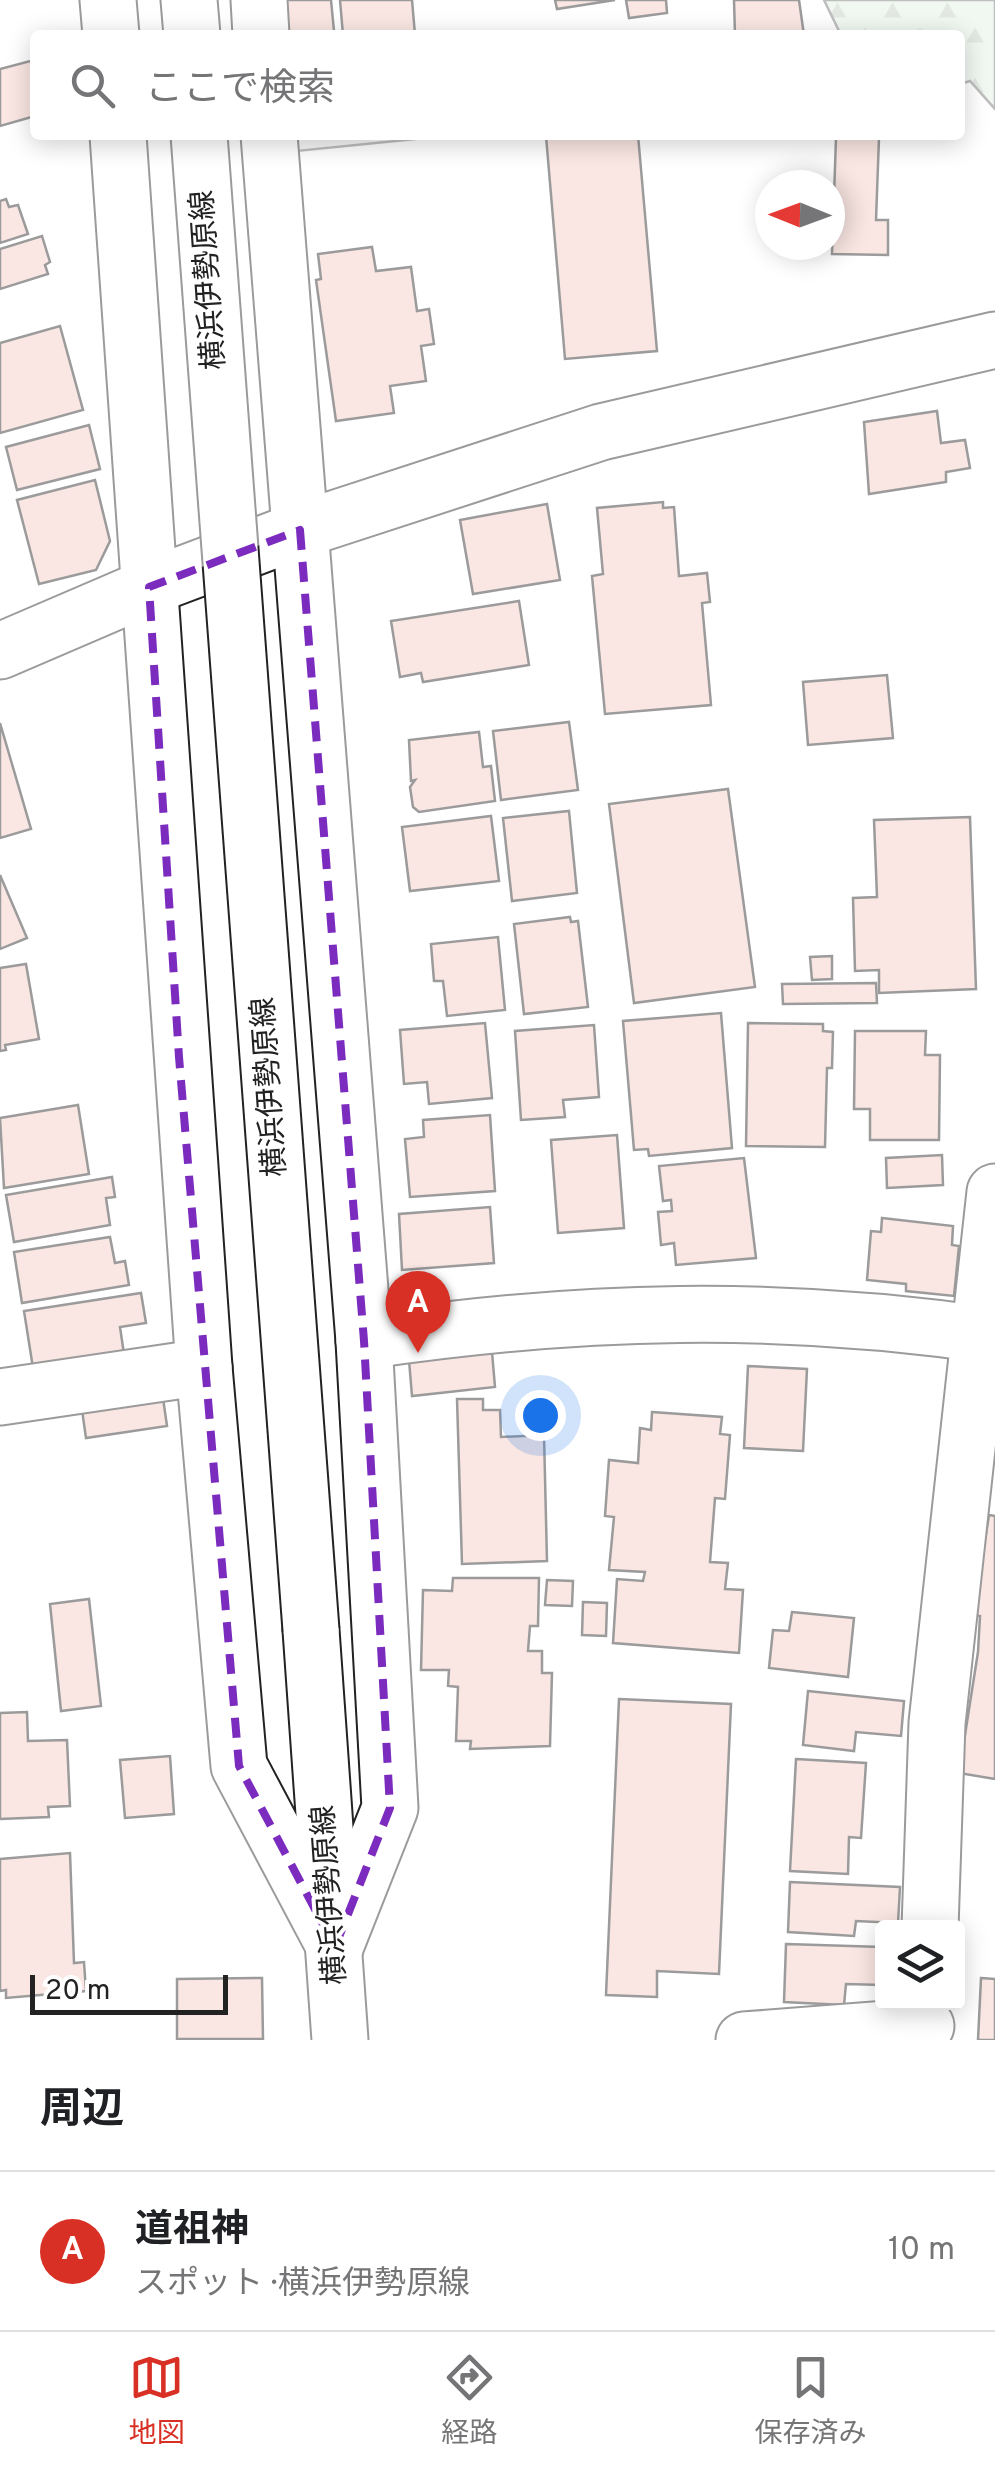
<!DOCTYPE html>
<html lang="ja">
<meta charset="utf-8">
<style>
:root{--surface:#fff;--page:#f2f2f2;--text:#202124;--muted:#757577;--line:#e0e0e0;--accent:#d93025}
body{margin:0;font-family:Overpass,"Noto Sans JP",sans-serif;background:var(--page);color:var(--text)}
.controls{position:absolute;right:30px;bottom:30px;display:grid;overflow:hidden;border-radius:10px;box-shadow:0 5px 25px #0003}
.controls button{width:90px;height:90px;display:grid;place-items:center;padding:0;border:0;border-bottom:2px solid var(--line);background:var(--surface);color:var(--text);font:50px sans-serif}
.compass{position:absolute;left:755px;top:170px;width:90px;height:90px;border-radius:50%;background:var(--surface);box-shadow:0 5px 25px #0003;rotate:271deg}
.scale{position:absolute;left:30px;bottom:25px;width:198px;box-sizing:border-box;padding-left:10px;border:5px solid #222;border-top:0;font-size:28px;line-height:35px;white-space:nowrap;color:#222;-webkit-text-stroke:8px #fff;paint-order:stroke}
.you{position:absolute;left:540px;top:1415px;width:35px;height:35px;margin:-25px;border:8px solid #fff;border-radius:50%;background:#1a73e8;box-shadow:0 0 0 15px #1a73e833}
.badge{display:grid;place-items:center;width:65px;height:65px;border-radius:50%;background:var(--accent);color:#fff;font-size:32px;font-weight:700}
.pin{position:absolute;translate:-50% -82px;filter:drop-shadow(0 2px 5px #0008)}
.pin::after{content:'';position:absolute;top:52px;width:35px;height:30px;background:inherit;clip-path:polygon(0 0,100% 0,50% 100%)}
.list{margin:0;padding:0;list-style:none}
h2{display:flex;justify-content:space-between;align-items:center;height:130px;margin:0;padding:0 40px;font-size:42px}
h2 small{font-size:32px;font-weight:400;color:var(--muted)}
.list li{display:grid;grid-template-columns:65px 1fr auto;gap:30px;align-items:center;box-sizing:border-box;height:160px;padding:0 40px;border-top:2px solid var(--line)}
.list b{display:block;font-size:38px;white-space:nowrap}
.list p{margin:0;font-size:32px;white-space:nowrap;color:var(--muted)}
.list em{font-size:32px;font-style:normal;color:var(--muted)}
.icon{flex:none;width:55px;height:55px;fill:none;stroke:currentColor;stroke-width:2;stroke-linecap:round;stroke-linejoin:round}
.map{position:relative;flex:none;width:995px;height:2040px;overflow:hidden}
.search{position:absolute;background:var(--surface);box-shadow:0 5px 25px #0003;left:30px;right:30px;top:30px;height:110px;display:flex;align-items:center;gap:25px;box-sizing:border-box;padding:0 35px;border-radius:10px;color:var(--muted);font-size:38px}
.sheet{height:290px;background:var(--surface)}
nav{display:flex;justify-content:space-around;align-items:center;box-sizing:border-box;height:140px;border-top:2px solid var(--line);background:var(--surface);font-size:28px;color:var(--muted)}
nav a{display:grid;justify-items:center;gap:5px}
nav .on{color:var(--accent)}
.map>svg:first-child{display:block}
</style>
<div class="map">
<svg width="995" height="2040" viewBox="0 0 995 2040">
<defs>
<pattern id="forest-firs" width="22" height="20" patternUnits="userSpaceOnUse" patternTransform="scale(2.5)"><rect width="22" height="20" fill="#e0efe3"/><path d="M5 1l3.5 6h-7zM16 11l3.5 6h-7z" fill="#c0cdc2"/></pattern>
</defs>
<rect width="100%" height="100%" fill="#fff"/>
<polygon fill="url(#forest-firs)" stroke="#6f6f6f" stroke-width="2.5" points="824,0 995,0 995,109 970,81 960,84 960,35 841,35"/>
<polygon fill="#ededed" stroke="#6f6f6f" stroke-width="2.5" points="285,135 455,135 287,152"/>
<g fill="#f3c9c0" stroke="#222" stroke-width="2.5">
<polygon points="265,0 331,0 334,31 268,35"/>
<polygon points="340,0 412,0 415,35 343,35"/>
<polygon points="555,0 615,0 557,9"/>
<polygon points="626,0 666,0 667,13 629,18"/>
<polygon points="734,0 799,0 804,35 735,35"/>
<polygon points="34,60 35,116 0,126 0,69"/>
<polygon points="638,135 657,351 565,359 546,136"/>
<polygon points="836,138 879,138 876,220 888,220 888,255 832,254"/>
<polygon points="6,199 9,207 18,205 28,234 0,243 0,201"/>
<polygon points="42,236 50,262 45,265 48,274 0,289 0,249"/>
<polygon points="372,247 376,271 411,267 417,311 429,309 434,344 421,346 426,381 390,386 394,413 336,421 316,280 321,279 318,254"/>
<polygon points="60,326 83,410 0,433 0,343"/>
<polygon points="937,411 941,443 965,440 970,468 946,472 946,482 869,494 864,422"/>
<polygon points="89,425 100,469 17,490 6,447"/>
<polygon points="95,480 110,541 96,570 39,584 17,500"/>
<polygon points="663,502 663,508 674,507 679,576 707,573 710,602 702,603 711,705 605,714 592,576 603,574 597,508"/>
<polygon points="547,504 560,580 473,594 460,520"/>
<polygon points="519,601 529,665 423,682 421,673 400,677 391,621"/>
<polygon points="887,675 893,738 808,745 803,682"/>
<polygon points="569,722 578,790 501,800 493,731"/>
<polygon points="0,723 31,829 0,838"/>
<polygon points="479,732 483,767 491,766 495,801 419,812 413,807 410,787 415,780 411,781 409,740"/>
<polygon points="728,789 755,987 634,1003 609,804"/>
<polygon points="569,811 577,893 512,901 503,818"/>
<polygon points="491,816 499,881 410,891 402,827"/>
<polygon points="970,817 976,989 879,993 879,970 855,971 853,898 877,897 874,820"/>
<polygon points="0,875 27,938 0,949"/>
<polygon points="570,917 571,922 578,921 588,1007 524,1014 514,924"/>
<polygon points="498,937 505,1010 447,1016 443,981 434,981 431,944"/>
<polygon points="832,956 832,979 812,980 810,957"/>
<polygon points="26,964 39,1039 5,1045 6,1050 0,1051 0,968"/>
<polygon points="876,983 877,1003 783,1004 782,984"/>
<polygon points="721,1013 732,1148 649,1156 648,1149 634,1150 623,1021"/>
<polygon points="485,1023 492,1098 429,1104 427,1082 404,1084 400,1030"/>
<polygon points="748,1023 823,1024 823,1031 833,1032 832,1068 827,1068 825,1147 746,1146"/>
<polygon points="594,1025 599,1097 563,1100 565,1117 521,1120 515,1031"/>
<polygon points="855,1031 926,1031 925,1055 940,1055 939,1140 870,1140 870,1109 854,1109"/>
<polygon points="78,1105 89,1174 4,1188 0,1118"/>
<polygon points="490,1115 495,1191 410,1197 405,1139 424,1137 423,1120"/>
<polygon points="617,1135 624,1228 558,1233 551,1140"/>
<polygon points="942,1155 943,1185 887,1188 886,1158"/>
<polygon points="744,1158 756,1258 676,1265 674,1243 661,1245 658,1212 672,1211 671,1200 663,1201 659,1166"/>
<polygon points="112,1177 115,1197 106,1198 110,1225 14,1242 6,1195"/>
<polygon points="490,1207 494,1263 402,1270 399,1214"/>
<polygon points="882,1218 953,1226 952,1245 959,1246 954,1296 906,1291 906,1284 867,1280 871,1231 881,1232"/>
<polygon points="110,1237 115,1263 125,1261 129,1285 22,1303 14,1252"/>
<polygon points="141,1293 146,1323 120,1327 124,1354 33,1368 24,1311"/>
<polygon points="492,1352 495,1387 412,1396 409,1360"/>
<polygon points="748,1366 807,1369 803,1451 744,1448"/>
<polygon points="162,1391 167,1426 86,1438 81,1403"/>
<polygon points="457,1399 483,1399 483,1410 500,1410 501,1437 544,1435 547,1561 462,1564"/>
<polygon points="652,1412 722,1417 720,1434 730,1435 725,1499 715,1498 710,1562 728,1563 725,1589 743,1590 739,1653 613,1643 617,1579 643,1581 645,1572 609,1570 614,1517 605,1516 609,1460 638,1463 640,1428 651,1430"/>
<polygon points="989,1515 995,1516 995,1779 959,1773 978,1652 980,1616 973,1615"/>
<polygon points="453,1578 539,1578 538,1626 530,1626 528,1651 542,1651 542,1673 552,1673 550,1746 470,1749 471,1741 456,1741 458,1687 448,1686 449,1670 421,1670 423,1590 452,1591"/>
<polygon points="547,1580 573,1581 572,1606 545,1605"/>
<polygon points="89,1599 101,1706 61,1711 50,1604"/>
<polygon points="583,1602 607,1603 606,1636 582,1635"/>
<polygon points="792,1612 854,1618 848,1677 769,1668 773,1630 789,1631"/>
<polygon points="808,1691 904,1701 901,1736 856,1732 854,1751 803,1745"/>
<polygon points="619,1699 731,1704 719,1974 657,1971 657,1997 606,1995"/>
<polygon points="27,1712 28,1741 67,1740 70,1806 48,1807 49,1817 0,1819 0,1713"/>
<polygon points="170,1756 174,1814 125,1818 120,1760"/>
<polygon points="796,1759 866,1763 861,1838 849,1837 848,1874 790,1871"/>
<polygon points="70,1853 74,1963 84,1962 86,1991 6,1998 6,1990 0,1991 0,1859"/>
<polygon points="790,1882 900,1887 898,1923 856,1921 854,1936 788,1932"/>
<polygon points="786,1944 882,1947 882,1985 846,1984 844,2005 784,2002"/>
<polygon points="262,1978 263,2039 177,2039 177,1979"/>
<polygon points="981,1978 995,1979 995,2040 978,2040"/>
</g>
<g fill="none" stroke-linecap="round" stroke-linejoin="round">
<g stroke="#222" stroke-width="59">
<g id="street">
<polyline points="108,0 111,35"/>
<polyline points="259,0 261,35"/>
<path d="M269 135 364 1341C580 1309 778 1304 995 1336"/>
<polyline points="0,651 149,587 300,530 601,432 995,340"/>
<polyline points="0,1397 204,1367 118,135"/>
<polyline points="930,1928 937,1723 995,1192"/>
<polyline points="744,2040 926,2026"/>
</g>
</g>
<g stroke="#222" stroke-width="59">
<g id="primary">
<polyline points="189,0 192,35"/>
<polyline points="204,1367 239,1766 335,1947"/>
<polyline points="311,1630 340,2040"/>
<polyline points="335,1947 390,1808 364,1341"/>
</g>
</g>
<use href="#street" stroke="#fff" stroke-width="55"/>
<use href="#primary" stroke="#fff" stroke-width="55"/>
<g stroke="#222" stroke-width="59" stroke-linecap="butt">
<polyline id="primary-bridge" points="199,135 311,1630"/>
</g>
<use href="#primary-bridge" stroke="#fff" stroke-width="55"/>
</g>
<path d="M0 0H995V2040H0ZM300 530 364 1341 390 1808 335 1947 239 1766 179 1057 149 587Z" fill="#fff" fill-opacity=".55" fill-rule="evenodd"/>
<path fill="none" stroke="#7b2cbf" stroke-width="8" stroke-dasharray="20 12" stroke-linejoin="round" d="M300 530 364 1341 390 1808 335 1947 239 1766 179 1057 149 587Z"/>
<g text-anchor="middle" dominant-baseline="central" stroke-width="8" stroke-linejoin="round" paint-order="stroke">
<g font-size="30" fill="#222" stroke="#fff">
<text transform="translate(210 280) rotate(-94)">横浜伊勢原線</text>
<text transform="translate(271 1087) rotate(-94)">横浜伊勢原線</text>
<text transform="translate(331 1895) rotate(-94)">横浜伊勢原線</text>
</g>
</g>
</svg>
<div class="controls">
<button><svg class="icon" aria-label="layers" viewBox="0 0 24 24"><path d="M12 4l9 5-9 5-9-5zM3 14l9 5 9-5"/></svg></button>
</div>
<svg class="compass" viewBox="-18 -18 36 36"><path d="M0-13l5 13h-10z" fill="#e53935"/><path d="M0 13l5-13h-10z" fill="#757577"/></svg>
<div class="scale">20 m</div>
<div class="you"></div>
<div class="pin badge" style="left:418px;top:1353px">A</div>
<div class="search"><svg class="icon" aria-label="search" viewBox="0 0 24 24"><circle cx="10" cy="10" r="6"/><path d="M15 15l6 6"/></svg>ここで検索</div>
</div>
<section class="sheet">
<h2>周辺<small></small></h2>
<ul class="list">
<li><span class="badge">A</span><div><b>道祖神</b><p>スポット · 横浜伊勢原線</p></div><em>10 m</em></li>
</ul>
</section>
<nav>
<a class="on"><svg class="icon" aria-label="map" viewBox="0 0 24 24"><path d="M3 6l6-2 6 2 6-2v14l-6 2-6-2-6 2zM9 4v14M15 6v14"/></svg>地図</a>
<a><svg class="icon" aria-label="directions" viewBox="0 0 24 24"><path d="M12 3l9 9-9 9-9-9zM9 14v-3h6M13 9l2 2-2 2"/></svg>経路</a>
<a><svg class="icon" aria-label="saved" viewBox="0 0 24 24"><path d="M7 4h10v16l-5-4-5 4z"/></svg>保存済み</a>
</nav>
